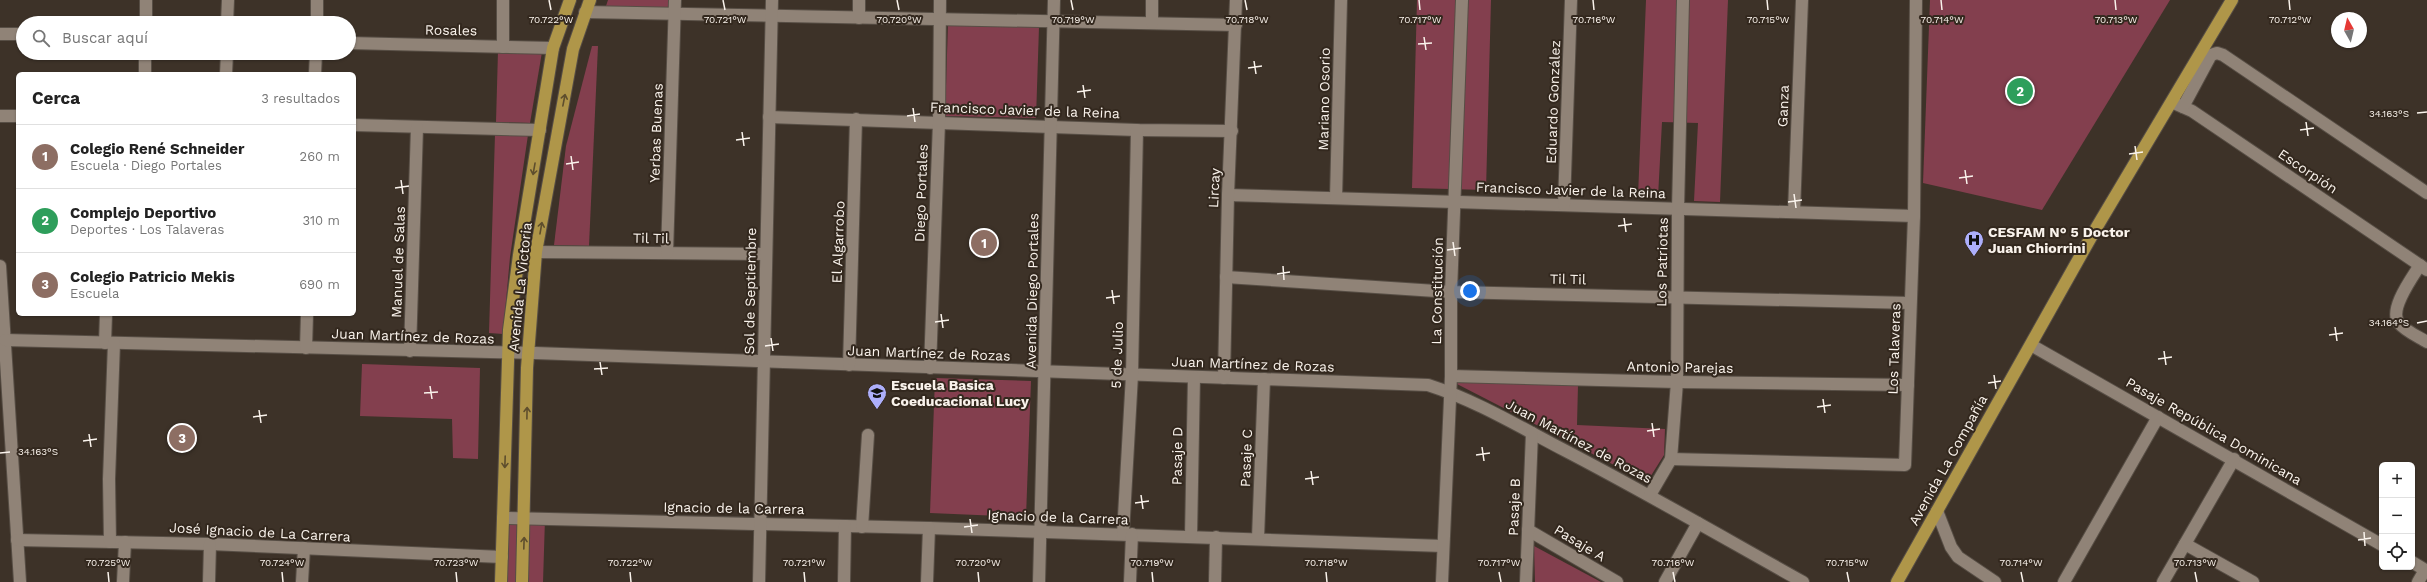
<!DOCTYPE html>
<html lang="es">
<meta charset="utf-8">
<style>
:root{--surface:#fff;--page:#f6f6f6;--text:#222;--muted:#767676;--line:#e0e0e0;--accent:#616184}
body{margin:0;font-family:"Work Sans",sans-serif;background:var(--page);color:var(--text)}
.controls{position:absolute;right:12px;bottom:12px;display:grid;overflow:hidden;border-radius:6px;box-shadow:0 1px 3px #0004}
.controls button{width:36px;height:36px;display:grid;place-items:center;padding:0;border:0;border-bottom:1px solid var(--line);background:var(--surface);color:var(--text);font:20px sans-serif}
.compass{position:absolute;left:2331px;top:12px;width:36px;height:36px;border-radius:50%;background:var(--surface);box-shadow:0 1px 3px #0004;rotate:352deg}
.you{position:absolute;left:1470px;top:291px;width:14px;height:14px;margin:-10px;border:3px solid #fff;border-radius:50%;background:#1a73e8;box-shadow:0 0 0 6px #1a73e833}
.badge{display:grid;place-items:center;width:26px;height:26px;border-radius:50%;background:var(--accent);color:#fff;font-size:13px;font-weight:700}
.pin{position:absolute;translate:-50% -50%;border:2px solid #fff;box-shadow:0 1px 4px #0006}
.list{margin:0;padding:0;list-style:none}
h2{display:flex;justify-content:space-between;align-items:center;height:52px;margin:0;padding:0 16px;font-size:17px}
h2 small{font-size:13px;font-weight:400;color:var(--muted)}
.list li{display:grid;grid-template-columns:26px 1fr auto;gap:12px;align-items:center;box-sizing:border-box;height:64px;padding:0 16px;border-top:1px solid var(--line)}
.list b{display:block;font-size:15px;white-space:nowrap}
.list p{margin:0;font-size:13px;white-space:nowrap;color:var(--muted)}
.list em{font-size:13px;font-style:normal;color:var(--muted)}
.icon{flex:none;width:22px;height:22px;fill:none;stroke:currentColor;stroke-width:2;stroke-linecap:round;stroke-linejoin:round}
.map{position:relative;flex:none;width:2427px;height:582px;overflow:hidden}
.search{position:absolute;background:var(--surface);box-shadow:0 1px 3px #0004;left:16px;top:16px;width:340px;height:44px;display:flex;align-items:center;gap:10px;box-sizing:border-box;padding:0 14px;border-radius:22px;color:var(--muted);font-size:15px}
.panel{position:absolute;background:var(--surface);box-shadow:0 1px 3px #0004;left:16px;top:72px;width:340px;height:244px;border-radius:6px}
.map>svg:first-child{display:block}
</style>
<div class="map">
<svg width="2427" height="582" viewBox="0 0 2427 582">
<rect width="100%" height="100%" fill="#3d3228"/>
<g fill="#833f4e">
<polygon points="608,0 669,0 670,8 606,6"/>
<polygon points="1417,0 1491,0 1486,190 1412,188"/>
<polygon points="1646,0 1728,0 1720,202 1694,201 1698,123 1662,122 1658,197 1638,196"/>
<polygon points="1930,0 2170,0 2042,210 1923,183"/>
<polygon points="948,24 1039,27 1036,118 945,116"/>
<polygon points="592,46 598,46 589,246 554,245 566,146"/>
<polygon points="498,51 542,52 530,123 496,122"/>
<polygon points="495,134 528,135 510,257 503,334 489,333"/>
<polygon points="362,364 480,368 478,459 453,458 452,419 360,416"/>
<polygon points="935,378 1031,381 1026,517 930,513"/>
<polygon points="1459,379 1578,385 1577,425 1665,429 1664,455 1647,482 1457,384"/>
<polygon points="503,518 545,519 543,582 501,582"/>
<polygon points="1534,546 1601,582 1535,582"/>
</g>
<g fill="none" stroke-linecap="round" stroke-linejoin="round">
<g stroke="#574e45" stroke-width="14">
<g id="minor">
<polyline points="585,12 1236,25"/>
<polyline points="859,18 859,0"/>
<polyline points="146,23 146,0"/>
<polyline points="227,23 228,0"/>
<polyline points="317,23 317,0"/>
<polyline points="1152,23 1152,0"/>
<polyline points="0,34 23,34"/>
<polyline points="349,43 553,48"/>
<polyline points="503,47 503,0"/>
<polyline points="145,74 145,53"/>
<polyline points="226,74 227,53"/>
<polyline points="315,74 316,53"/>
<polyline points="2176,104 2192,111 2427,270"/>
<polyline points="2183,107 2211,55 2217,53 2223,55 2427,193"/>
<polyline points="0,116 18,116"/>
<polyline points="769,117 1137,130 1232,131"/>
<polyline points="354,125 540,130"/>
<polyline points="1228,195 1914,216"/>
<polyline points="1336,198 1341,0"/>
<polyline points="1564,205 1571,0"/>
<polyline points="1794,212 1802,0"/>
<polyline points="536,252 766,254"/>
<polyline points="667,253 675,0"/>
<path d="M2420 265C2412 278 2388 310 2399 323 2405 331 2419 337 2427 342"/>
<polyline points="0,266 20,582"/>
<polyline points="1226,277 1451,292 1910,303"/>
<path d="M5 340 535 353 1428 385C1475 400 1520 427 1564 450 1645 492 1724 538 1803 582"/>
<polyline points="105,343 106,314"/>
<polyline points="2031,345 2382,545"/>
<polyline points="306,348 307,314"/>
<polyline points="410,351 417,127"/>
<polyline points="849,365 856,119"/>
<polyline points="930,368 939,122 940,0"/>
<polyline points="1451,376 1677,382 1908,385"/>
<polyline points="1224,378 1228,195 1236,0"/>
<polyline points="1671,459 1905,465 1914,216 1916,0"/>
<polyline points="1650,495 1671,459 1677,382 1678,209 1683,0"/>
<polyline points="1937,511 1951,547 1958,557 1995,582"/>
<polyline points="503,518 929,528 1443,546"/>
<polyline points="862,527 868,435"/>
<polyline points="1528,530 1617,582"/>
<polyline points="1123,534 1132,375 1137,130"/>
<polyline points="1191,536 1194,377"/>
<polyline points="1258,538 1264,379"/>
<polyline points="17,540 210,544 502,557"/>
<polyline points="110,542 109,479 114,343"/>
<polyline points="2185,544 2253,582"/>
<polyline points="2412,562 2427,571"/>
<polyline points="123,582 125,542"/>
<polyline points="209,582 210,544"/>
<polyline points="302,582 304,548"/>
<polyline points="759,582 772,0"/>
<polyline points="844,582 845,526"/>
<polyline points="927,582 929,528"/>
<polyline points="1039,582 1054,0"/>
<polyline points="1130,582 1132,534"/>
<polyline points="1215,582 1216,537"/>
<polyline points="1442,582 1451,376 1451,292 1462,0"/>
<polyline points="1526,582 1532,433"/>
<polyline points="1665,582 1698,523"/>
<polyline points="2064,582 2158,417"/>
<polyline points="2163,582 2234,459"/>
<polyline points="2418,582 2425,570"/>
</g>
</g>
<g stroke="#574e45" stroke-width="14">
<g id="major">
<polyline points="501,582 509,330 519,255 553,48 570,0"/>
<polyline points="522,582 527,368 536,252 573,49 590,0"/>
<polyline points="1897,582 2095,230 2232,0"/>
</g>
</g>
<use href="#minor" stroke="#908377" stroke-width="12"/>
<use href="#major" stroke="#af9649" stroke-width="12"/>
</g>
<defs><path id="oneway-shaft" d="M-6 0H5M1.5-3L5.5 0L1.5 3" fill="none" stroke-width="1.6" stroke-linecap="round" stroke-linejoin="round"/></defs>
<g stroke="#5e4e2d">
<use href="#oneway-shaft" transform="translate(564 100) rotate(-79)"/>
<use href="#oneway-shaft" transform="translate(534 169) rotate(100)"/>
<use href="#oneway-shaft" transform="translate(541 228) rotate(-80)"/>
<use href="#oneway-shaft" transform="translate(527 413) rotate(-89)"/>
<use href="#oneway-shaft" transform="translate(505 462) rotate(92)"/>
<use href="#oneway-shaft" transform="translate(524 543) rotate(-88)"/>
</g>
<path fill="none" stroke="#faf3ec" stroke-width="1.5" d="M549 0 551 10M723 0 725 10M897 0 899 10M1071 0 1073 10M1245 0 1247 10M1419 0 1420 10M1593 0 1594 10M1767 0 1768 10M1941 0 1942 10M2115 0 2116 10M2289 0 2290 10M1424 37 1426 50M1418 44 1432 43M1254 61 1256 74M1248 68 1262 66M1083 85 1085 98M1077 92 1091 90M913 108 915 122M2417 113 2427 112M907 116 920 114M2306 122 2308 136M2300 130 2314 128M742 132 744 146M736 140 750 138M2135 146 2137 160M2129 154 2143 152M571 156 573 170M566 164 579 162M1965 170 1967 184M1959 178 1973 176M401 180 403 194M395 188 409 186M1794 194 1796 208M1788 202 1802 200M1624 218 1626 232M1618 226 1632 224M1453 242 1455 256M1447 250 1461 248M1283 266 1284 280M1277 274 1290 272M1112 290 1114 304M1106 298 1120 296M941 314 943 328M935 322 949 320M2417 323 2427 321M2335 327 2337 341M2329 335 2343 333M771 338 773 351M765 346 779 344M2164 351 2166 365M2158 359 2172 357M600 362 602 375M594 369 608 368M1994 375 1996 389M1988 383 2001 381M430 386 432 399M424 393 438 392M1823 399 1825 413M1817 407 1831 405M259 410 261 423M253 417 267 415M1652 423 1654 437M1647 431 1660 429M89 434 91 447M83 441 97 439M1482 447 1484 461M0 453 10 452M1476 455 1490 453M1311 471 1313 485M1305 479 1319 477M1141 495 1143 509M1135 503 1149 501M970 519 972 533M964 527 978 525M2364 532 2365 546M2358 540 2371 538M108 572 109 582M282 572 283 582M456 572 457 582M630 572 631 582M804 572 805 582M978 572 979 582M1152 572 1153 582M1326 572 1327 582M1499 572 1501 582M1673 572 1675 582M1847 572 1849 582M2021 572 2023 582M2195 572 2197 582"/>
<defs>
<g id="hospital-pin" transform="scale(1)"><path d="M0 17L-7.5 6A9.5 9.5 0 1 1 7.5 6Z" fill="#adaffb" stroke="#33281e"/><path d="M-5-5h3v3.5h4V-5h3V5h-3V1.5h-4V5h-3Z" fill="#111"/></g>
<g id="school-pin" transform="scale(1)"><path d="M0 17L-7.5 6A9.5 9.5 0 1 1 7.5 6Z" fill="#adaffb" stroke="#33281e"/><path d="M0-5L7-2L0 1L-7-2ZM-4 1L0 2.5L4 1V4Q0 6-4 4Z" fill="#111"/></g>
</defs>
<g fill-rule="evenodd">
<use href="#hospital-pin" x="1974" y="240"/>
<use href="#school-pin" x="877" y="393"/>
</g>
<g text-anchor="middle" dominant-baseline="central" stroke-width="4" stroke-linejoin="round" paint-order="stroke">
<g font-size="14" fill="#faf3ec" stroke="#33281e">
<text transform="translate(451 30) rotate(1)">Rosales</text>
<text transform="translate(1324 99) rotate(-89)">Mariano Osorio</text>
<text transform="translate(1553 102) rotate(-88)">Eduardo González</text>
<text transform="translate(1783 106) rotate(-88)">Ganza</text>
<text transform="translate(1025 110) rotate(2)">Francisco Javier de la Reina</text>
<text transform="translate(656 133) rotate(-88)">Yerbas Buenas</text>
<text transform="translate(2308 171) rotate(34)">Escorpión</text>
<text transform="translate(1214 188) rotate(-87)">Lircay</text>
<text transform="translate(1571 190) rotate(2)">Francisco Javier de la Reina</text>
<text transform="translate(921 193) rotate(-88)">Diego Portales</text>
<text transform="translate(651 238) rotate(1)">Til Til</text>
<text transform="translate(838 242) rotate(-88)">El Algarrobo</text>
<text transform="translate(398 262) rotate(-88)">Manuel de Salas</text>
<text transform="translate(1662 262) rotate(-89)">Los Patriotas</text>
<text transform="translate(1568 279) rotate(1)">Til Til</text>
<text transform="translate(520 287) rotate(-84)">Avenida La Victoria</text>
<text transform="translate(750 291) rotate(-89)">Sol de Septiembre</text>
<text transform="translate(1032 291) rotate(-89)">Avenida Diego Portales</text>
<text transform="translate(1437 291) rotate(-89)">La Constitución</text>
<text transform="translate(413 336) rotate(2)">Juan Martínez de Rozas</text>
<text transform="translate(1894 349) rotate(-88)">Los Talaveras</text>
<text transform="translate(929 353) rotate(2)">Juan Martínez de Rozas</text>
<text transform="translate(1117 355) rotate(-88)">5 de Julio</text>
<text transform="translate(1253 364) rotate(2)">Juan Martínez de Rozas</text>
<text transform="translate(1680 367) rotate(1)">Antonio Parejas</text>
<text transform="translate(2214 431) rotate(30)">Pasaje República Dominicana</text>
<text transform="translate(1579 441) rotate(28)">Juan Martínez de Rozas</text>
<text transform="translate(1177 456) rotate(-89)">Pasaje D</text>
<text transform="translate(1246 458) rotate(-88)">Pasaje C</text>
<text transform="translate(1948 460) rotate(-61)">Avenida La Compañía</text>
<text transform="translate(1514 507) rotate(-88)">Pasaje B</text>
<text transform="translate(734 508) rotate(1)">Ignacio de la Carrera</text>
<text transform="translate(1058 517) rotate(2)">Ignacio de la Carrera</text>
<text transform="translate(260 532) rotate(3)">José Ignacio de La Carrera</text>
<text transform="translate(1580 543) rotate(31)">Pasaje A</text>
</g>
<g font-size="14" font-weight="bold" fill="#faf3ec" stroke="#33281e" text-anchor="start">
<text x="1988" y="232">CESFAM N° 5 Doctor<tspan x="1988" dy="16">Juan Chiorrini</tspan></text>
<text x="891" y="385">Escuela Basica<tspan x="891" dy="16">Coeducacional Lucy</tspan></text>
</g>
</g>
<g font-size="10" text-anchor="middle" fill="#faf3ec" stroke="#33281e" stroke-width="4" stroke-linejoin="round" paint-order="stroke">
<text x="551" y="23">70.722°W</text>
<text x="725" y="23">70.721°W</text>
<text x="899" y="23">70.720°W</text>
<text x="1073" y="23">70.719°W</text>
<text x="1247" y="23">70.718°W</text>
<text x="1420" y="23">70.717°W</text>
<text x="1594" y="23">70.716°W</text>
<text x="1768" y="23">70.715°W</text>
<text x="1942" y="23">70.714°W</text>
<text x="2116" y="23">70.713°W</text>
<text x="2290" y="23">70.712°W</text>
<text x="2389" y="117">34.163°S</text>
<text x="2389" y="326">34.164°S</text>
<text x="38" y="455">34.163°S</text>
<text x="108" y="566">70.725°W</text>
<text x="282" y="566">70.724°W</text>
<text x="456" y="566">70.723°W</text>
<text x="630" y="566">70.722°W</text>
<text x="804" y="566">70.721°W</text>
<text x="978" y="566">70.720°W</text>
<text x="1152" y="566">70.719°W</text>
<text x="1326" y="566">70.718°W</text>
<text x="1499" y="566">70.717°W</text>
<text x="1673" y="566">70.716°W</text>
<text x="1847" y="566">70.715°W</text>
<text x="2021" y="566">70.714°W</text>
<text x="2195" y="566">70.713°W</text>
</g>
</svg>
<div class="controls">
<button>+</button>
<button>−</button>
<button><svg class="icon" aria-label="locate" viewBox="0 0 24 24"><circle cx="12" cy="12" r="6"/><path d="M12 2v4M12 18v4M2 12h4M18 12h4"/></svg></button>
</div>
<svg class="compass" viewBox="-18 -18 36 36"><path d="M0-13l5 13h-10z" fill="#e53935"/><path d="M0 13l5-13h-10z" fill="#767676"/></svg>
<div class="you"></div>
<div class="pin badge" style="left:984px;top:243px;background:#8d6e63">1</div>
<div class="pin badge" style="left:2020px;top:91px;background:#2e9e5b">2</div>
<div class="pin badge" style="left:182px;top:438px;background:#8d6e63">3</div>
<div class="search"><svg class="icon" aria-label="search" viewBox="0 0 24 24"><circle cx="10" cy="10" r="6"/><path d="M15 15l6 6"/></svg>Buscar aquí</div>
<section class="panel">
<h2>Cerca<small>3 resultados</small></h2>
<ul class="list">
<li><span class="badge" style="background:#8d6e63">1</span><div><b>Colegio René Schneider</b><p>Escuela · Diego Portales</p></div><em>260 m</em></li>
<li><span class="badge" style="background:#2e9e5b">2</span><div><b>Complejo Deportivo</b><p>Deportes · Los Talaveras</p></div><em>310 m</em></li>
<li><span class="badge" style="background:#8d6e63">3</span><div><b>Colegio Patricio Mekis</b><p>Escuela</p></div><em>690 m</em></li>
</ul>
</section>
</div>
